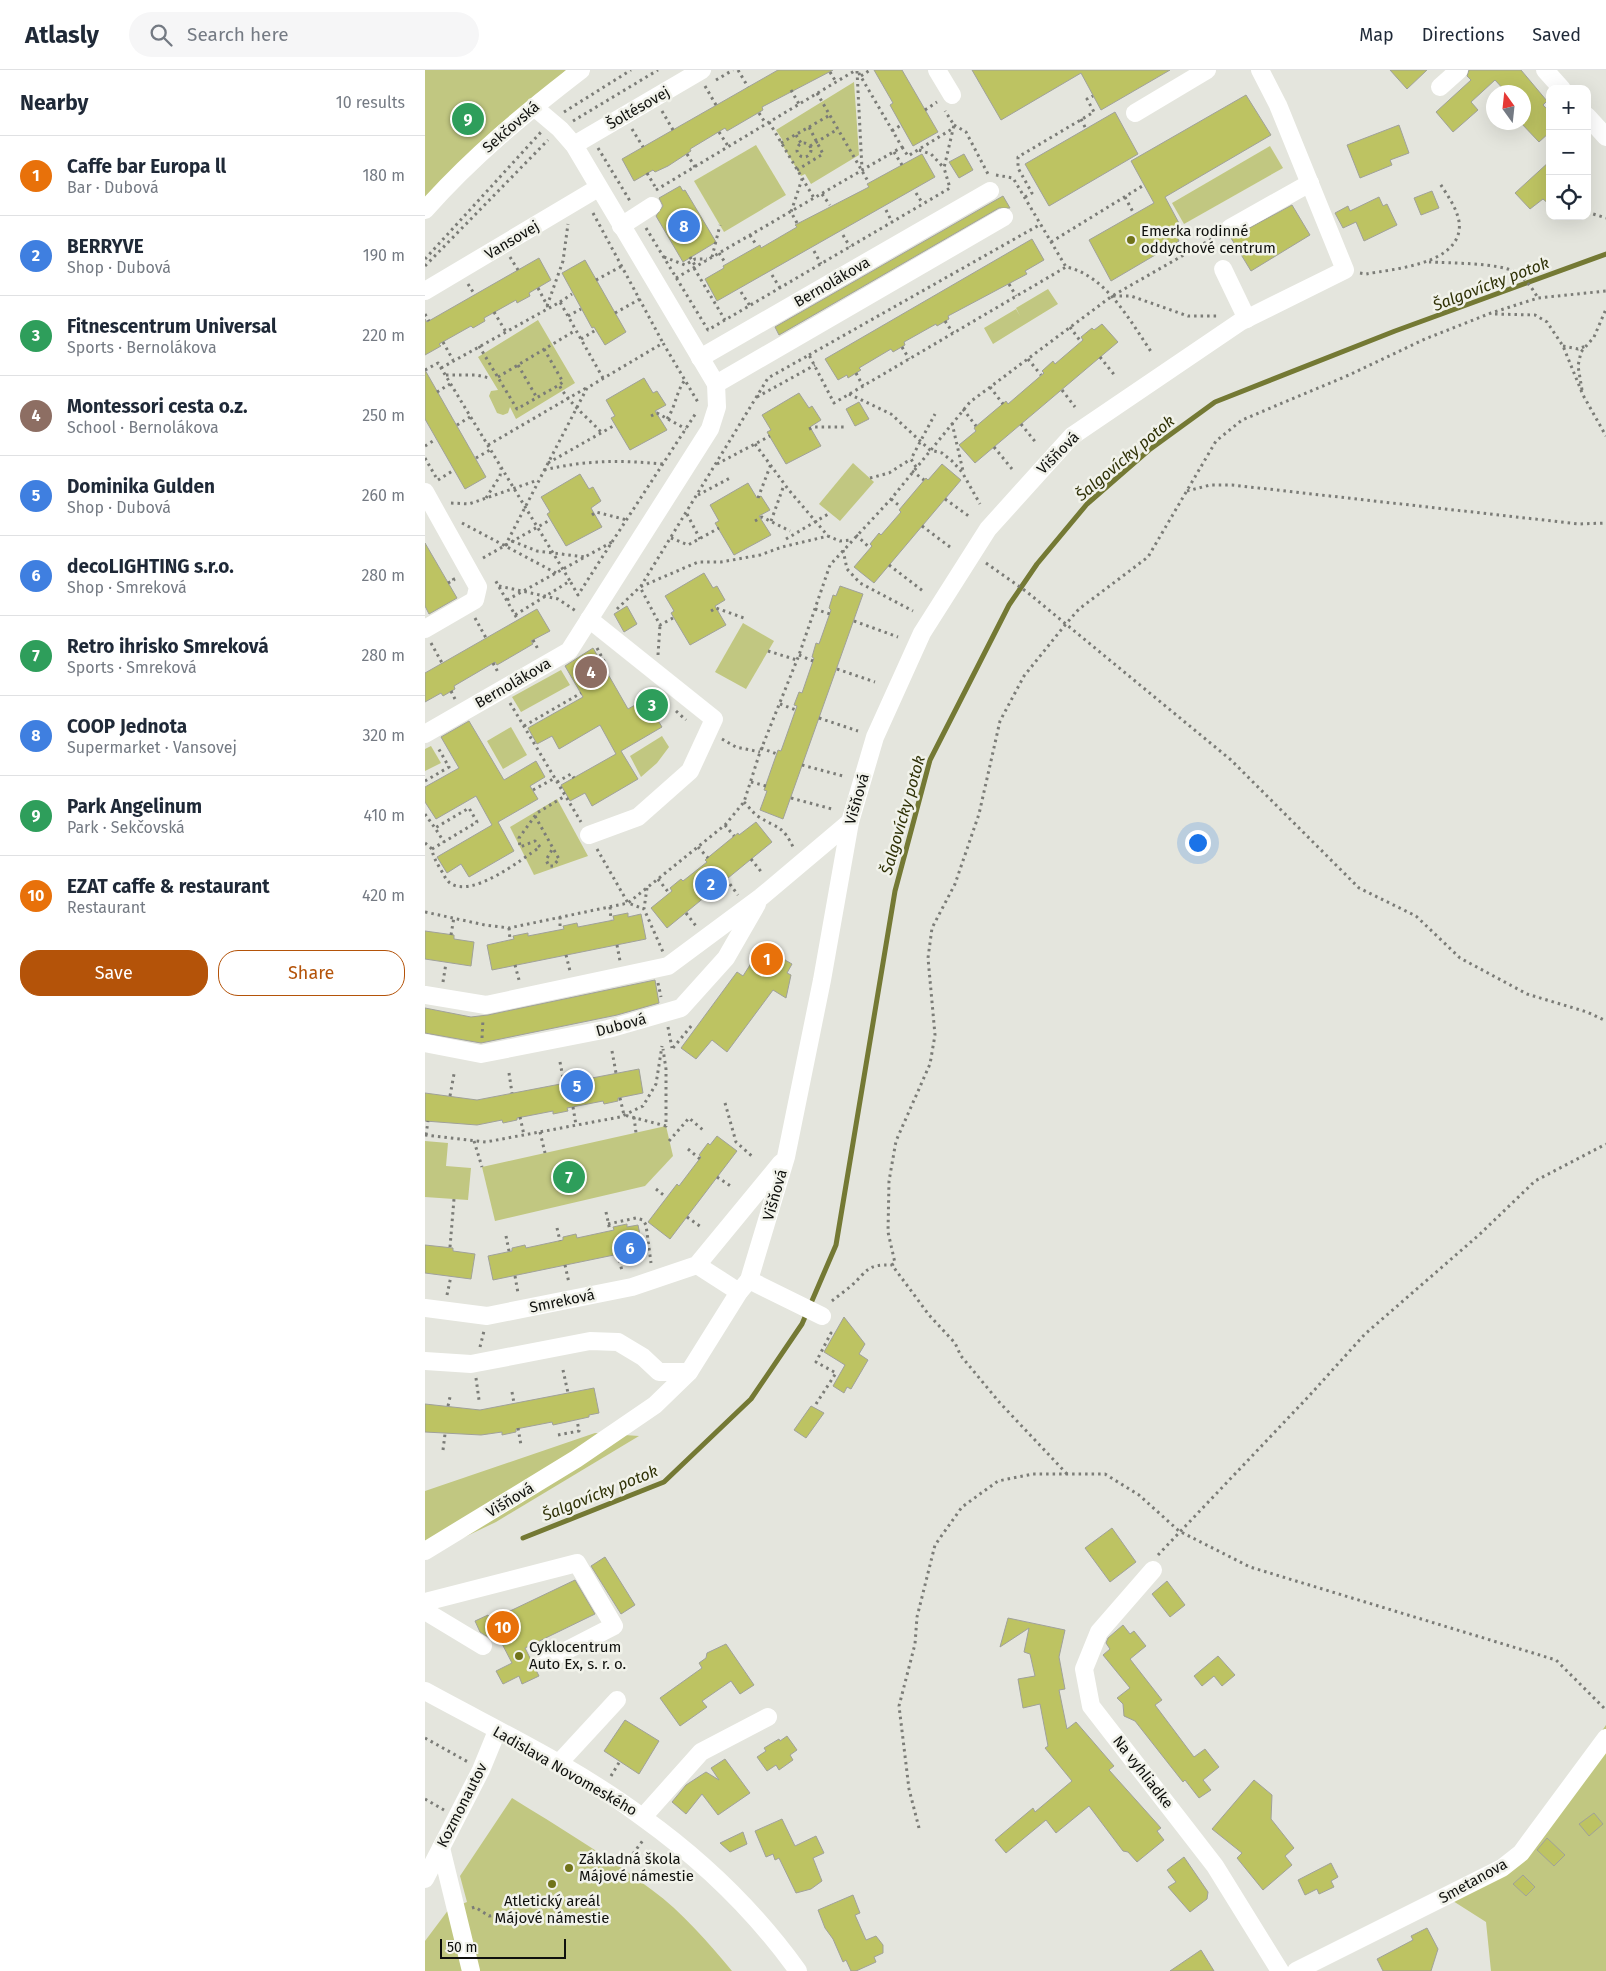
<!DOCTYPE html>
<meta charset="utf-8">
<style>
:root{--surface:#fff;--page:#f6f6f7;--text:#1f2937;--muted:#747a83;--line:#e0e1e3;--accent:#b45309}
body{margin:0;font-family:"Fira Sans",sans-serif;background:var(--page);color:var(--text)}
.controls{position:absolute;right:15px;top:15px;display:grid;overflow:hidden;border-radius:10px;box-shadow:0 5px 20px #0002}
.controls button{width:45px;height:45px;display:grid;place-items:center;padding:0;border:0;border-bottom:1px solid var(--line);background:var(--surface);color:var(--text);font:25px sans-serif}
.compass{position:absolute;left:1061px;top:15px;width:45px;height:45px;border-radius:50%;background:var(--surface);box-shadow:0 5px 20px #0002;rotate:345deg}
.scale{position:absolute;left:15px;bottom:12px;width:126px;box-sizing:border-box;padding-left:5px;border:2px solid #0f100d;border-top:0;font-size:14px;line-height:18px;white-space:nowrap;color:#0f100d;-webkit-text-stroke:4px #f1f2ea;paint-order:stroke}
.you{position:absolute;left:772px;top:772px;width:18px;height:18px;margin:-12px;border:4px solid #fff;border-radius:50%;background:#1a73e8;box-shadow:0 0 0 8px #1a73e833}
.badge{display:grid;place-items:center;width:32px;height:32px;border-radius:50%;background:var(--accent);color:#fff;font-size:16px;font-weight:700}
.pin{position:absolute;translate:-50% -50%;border:2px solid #fff;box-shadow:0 1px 5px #0006}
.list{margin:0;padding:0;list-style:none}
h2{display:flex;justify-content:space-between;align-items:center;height:65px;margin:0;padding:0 20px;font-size:21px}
h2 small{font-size:16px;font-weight:400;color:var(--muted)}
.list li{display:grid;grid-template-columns:32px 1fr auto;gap:15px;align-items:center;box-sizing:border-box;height:80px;padding:0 20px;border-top:1px solid var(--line)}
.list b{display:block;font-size:19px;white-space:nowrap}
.list p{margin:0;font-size:16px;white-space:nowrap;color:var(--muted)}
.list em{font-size:16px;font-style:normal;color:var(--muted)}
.actions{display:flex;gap:10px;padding:15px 20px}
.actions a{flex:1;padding:11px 0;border:1px solid var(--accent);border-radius:20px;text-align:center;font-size:18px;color:var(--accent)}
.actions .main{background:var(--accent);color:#fff}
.icon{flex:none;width:28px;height:28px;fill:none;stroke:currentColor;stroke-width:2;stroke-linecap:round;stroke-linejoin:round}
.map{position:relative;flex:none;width:1181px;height:1901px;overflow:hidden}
header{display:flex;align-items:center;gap:30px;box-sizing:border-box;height:70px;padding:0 25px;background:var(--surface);border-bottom:1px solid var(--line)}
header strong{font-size:24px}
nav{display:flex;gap:28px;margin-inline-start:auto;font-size:18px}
.search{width:350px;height:45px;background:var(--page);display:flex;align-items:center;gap:12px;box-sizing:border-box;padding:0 18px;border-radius:28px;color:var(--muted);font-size:19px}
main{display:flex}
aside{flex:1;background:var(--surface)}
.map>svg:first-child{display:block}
</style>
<header>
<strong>Atlasly</strong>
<div class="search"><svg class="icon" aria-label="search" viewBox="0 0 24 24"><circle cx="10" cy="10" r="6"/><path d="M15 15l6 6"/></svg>Search here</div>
<nav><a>Map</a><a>Directions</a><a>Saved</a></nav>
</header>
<main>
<aside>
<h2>Nearby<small>10 results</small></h2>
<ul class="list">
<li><span class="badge" style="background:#e8710a">1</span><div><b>Caffe bar Europa ll</b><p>Bar · Dubová</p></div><em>180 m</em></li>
<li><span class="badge" style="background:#3f7fe0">2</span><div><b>BERRYVE</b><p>Shop · Dubová</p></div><em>190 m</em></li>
<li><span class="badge" style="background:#2e9e5b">3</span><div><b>Fitnescentrum Universal</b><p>Sports · Bernolákova</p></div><em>220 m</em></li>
<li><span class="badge" style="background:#8d6e63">4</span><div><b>Montessori cesta o.z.</b><p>School · Bernolákova</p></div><em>250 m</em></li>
<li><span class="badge" style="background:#3f7fe0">5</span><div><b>Dominika Gulden</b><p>Shop · Dubová</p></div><em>260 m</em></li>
<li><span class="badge" style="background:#3f7fe0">6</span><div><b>decoLIGHTING s.r.o.</b><p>Shop · Smreková</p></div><em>280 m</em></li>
<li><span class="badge" style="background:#2e9e5b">7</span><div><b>Retro ihrisko Smreková</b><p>Sports · Smreková</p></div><em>280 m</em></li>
<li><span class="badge" style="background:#3f7fe0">8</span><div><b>COOP Jednota</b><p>Supermarket · Vansovej</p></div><em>320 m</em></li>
<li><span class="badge" style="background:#2e9e5b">9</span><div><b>Park Angelinum</b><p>Park · Sekčovská</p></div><em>410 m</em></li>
<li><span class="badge" style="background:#e8710a">10</span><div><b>EZAT caffe &amp; restaurant</b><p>Restaurant</p></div><em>420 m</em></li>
</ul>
<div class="actions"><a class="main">Save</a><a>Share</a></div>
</aside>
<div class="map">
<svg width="1181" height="1901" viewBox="0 0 1181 1901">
<rect width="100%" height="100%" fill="#e4e5dd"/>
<g fill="#c1c781">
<polygon points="0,0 141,0 0,134"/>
<polygon points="429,12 434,85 386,114 380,104 376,106 355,71 358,71 351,60"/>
<polygon points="331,75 361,125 299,162 269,111"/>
<polygon points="845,76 858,98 759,154 747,133"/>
<polygon points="623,219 633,234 568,274 559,258 591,239 595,246 591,238"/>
<polygon points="113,250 150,313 91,349 85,337 83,343 78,345 72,343 64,326 66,321 73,320 53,287"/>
<polygon points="428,393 449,412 415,451 394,434"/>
<polygon points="318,553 349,571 321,619 290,602"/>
<polygon points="136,600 145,615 96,642 87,627"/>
<polygon points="86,657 102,685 78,699 62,671"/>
<polygon points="237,666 244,677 232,693 216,707 205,686"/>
<polygon points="6,676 16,693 0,701 0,679"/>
<polygon points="132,729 163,786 109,805 85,757"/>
<polygon points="241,1056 248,1086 220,1116 70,1151 57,1097"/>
<polygon points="0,1071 23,1073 21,1096 46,1098 43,1130 0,1127"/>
<polygon points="170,1363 214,1366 71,1452 0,1486 0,1421"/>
<polygon points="1181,1655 1181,1901 1066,1901 1061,1852 1028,1831 1080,1800"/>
<path d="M87 1728C134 1757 182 1786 227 1820 257 1842 283 1872 307 1901H0V1871L24 1839 42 1832 35 1806Z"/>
</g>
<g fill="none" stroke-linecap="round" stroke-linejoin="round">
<polyline stroke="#747934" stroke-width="5" points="98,1468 239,1412 326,1329 377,1254 411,1175 470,821 505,690 584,535 612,494 662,434 724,380 790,332 970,261 1181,184"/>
</g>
<g fill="#bdc362" stroke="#a0a19a">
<polygon points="353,0 408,0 337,37 338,40 302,61 300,58 265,79 266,81 243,96 230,102 228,100 209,111 197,89"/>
<polygon points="449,0 477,0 513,62 488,76 465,35 468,33"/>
<polygon points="547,0 745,0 676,40 656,3 576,50"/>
<polygon points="965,0 1002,0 982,19"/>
<polygon points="1044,0 1096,0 1122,31 1118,35 1125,42 1125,62 1114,72 1096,53 1105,45 1098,37 1098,22 1081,22 1070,10 1046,32 1053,40 1028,62 1011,42 1046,10 1042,6"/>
<polygon points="821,25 846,65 740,127 755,155 748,159 754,171 686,211 664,170 729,133 706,91"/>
<polygon points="690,42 713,84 624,136 600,94"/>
<polygon points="974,55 984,83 965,90 967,95 935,108 922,75"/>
<polygon points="497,84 510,107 292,231 280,209 299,198 298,196 335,175 336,178 372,157 370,155 444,117 442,114"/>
<polygon points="539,84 548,100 534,108 524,92"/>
<polygon points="1125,91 1125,135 1118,129 1105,139 1090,123"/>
<polygon points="255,116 258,121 260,120 291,172 258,192 231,146 238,136 234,128"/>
<polygon points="1007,121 1014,138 996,145 989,128"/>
<polygon points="578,126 585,138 574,138 354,265 350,257"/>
<polygon points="954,127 958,136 962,134 972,155 939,171 931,152 918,158 910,143 923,136 925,141"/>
<polygon points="867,135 885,165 826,201 806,168"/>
<polygon points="607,169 619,190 600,201 602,204 523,246 524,249 512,256 511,254 479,272 480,275 468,282 466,279 434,298 436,300 423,308 422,305 413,310 400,289"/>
<polygon points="114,188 126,210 104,223 105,226 92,233 91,230 59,248 60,251 48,258 46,256 14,274 16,276 0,285 0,249 2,252"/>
<polygon points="160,190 201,262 180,275 169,257 167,258 137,203"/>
<polygon points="677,254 693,272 550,393 534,375 551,361 549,358 581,331 583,334 619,303 617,301 628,291 630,294 658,270 656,267 667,258 669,260"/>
<polygon points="0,300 61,407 40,419 0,349"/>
<polygon points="219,308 228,323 232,321 241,335 230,341 242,360 205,380 186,348 190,346 181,330"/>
<polygon points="374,323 384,338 387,336 396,350 385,357 396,376 361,394 342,362 346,360 337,345"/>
<polygon points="434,332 444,349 430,356 421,339"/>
<polygon points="517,394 536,410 449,513 429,497 447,476 445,474 454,463 456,465 476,442 474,440 501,408 503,410"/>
<polygon points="155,404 164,419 168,417 176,431 166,438 177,457 141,476 122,444 125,442 116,427"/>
<polygon points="323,413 332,428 336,426 345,440 334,446 346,465 309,485 290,453 294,451 285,435"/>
<polygon points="0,473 32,528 4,544 0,536"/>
<polygon points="279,503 288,518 292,516 300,530 290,536 301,555 265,575 246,543 249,541 240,526"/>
<polygon points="415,516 438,524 358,749 335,740 342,721 339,720 353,680 356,681 372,636 369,635 374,622 377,623 389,588 387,587 391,573 394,574 406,540 404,538 408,525 411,526"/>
<polygon points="202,536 212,554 199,562 189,544"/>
<polygon points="112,539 125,561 106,571 108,574 72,595 70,592 29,616 30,619 18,626 16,623 0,632 0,603"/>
<polygon points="168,578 203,639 235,621 244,636 229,644 237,657 196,681 213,709 167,736 160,723 145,731 136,715 191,684 175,655 134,679 127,666 112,674 103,658 158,627 140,596"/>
<polygon points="44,651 79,710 111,691 120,707 105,716 113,729 73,752 89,781 44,807 36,794 22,803 12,787 67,755 51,726 11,749 0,732 0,717 34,698 16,667"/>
<polygon points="331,752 347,772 242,858 226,838 247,821 245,818 256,809 258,811 282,792 280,790 313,763 314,765"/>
<polygon points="203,843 203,847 216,844 221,869 67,900 62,875 89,869 88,866 103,863 103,866 139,859 138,856 152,853 153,857 189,850 188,846"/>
<polygon points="0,861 29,865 29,869 49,872 46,896 0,889"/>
<polygon points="337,876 352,876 360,890 367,894 362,903 366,905 361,928 348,920 302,982 287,970 271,989 256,978 312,902 318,906"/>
<polygon points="230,910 234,933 192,945 56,973 0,963 0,938 46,947 63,945"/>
<polygon points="214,999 218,1023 193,1028 193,1031 179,1034 178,1031 142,1038 143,1041 128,1044 128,1041 92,1048 92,1050 78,1053 77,1050 52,1055 0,1051 0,1023 52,1030"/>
<polygon points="292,1066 312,1081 245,1169 223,1152 252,1114 254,1116 276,1087 274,1085 283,1073 285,1075"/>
<polygon points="202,1154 202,1157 213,1155 218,1179 68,1210 63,1186 87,1181 87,1178 100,1175 101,1178 138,1170 138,1167 151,1164 152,1168 189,1160 188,1157"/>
<polygon points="0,1175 28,1178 28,1181 50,1184 46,1209 0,1203"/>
<polygon points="419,1247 440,1274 434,1284 443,1290 426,1319 422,1317 419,1323 408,1316 420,1295 399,1282"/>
<polygon points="169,1318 174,1343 164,1345 164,1347 128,1355 127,1352 91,1359 91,1362 77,1365 77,1362 56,1365 0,1362 0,1334 55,1340"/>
<polygon points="386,1336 399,1343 381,1368 369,1360"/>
<polygon points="687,1458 711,1492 685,1512 660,1478"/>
<polygon points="180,1487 210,1535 196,1544 166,1496"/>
<polygon points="150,1510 170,1544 100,1578 114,1606 97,1614 94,1606 78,1614 71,1601 87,1593 73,1566 66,1569 55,1562 50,1551 63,1545 65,1549 85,1541"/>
<polygon points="742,1511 760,1535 745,1547 727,1524"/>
<polygon points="583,1548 640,1560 634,1587 640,1619 634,1620 642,1659 651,1652 689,1696 684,1700 736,1758 732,1761 739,1770 712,1792 703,1782 698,1781 664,1736 631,1763 621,1750 581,1783 570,1770 608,1738 610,1742 647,1711 620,1678 623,1676 615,1634 598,1638 593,1609 610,1606 605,1584 599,1582 604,1558 575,1577"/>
<polygon points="698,1555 705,1564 709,1561 721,1576 705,1589 737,1630 730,1635 769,1687 780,1679 794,1697 778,1710 786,1720 774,1728 760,1710 758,1712 710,1651 699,1646 698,1634 692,1628 705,1618 678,1585 685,1579 681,1573 683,1568"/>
<polygon points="301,1574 329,1615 315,1624 306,1611 277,1631 282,1637 255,1656 235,1628 277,1598 274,1593 281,1588 282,1583"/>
<polygon points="793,1586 810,1605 797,1616 789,1606 777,1616 769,1606"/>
<polygon points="200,1650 234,1671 214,1704 179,1681"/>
<polygon points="362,1666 372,1680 365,1685 368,1690 354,1700 351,1695 342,1701 332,1687 341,1681 339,1678 354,1669 355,1671"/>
<polygon points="300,1689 325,1723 293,1745 277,1724 261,1744 247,1732 261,1715 281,1702 294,1710 286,1698"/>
<polygon points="829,1710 847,1725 846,1749 869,1778 860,1786 867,1795 838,1820 812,1788 817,1783 787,1759"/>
<polygon points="1169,1743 1178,1754 1164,1766 1154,1754"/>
<polygon points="357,1749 370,1776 391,1766 399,1783 388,1788 397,1811 386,1819 371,1823 354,1788 350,1790 348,1784 341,1787 330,1761"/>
<polygon points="318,1762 322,1774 305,1782 295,1773"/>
<polygon points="1122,1768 1140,1785 1129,1796 1112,1780"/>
<polygon points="759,1787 783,1822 782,1829 765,1842 743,1817 751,1812 742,1800"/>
<polygon points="906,1793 913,1807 906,1811 909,1817 894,1824 892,1819 880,1825 873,1810"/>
<polygon points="1098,1805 1110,1817 1101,1826 1088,1814"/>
<polygon points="428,1825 435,1843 430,1845 441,1870 451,1866 458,1875 458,1883 449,1887 451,1892 431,1901 426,1901 421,1890 418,1892 408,1869 400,1858 393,1840"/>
<polygon points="1002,1858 1013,1879 1006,1901 958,1901 952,1889 988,1870 986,1866"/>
<polygon points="776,1880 789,1901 745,1901"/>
</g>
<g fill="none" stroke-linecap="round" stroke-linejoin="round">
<g stroke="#7b7c77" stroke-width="3" stroke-dasharray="2.5 4" stroke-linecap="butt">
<polyline points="313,0 323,17"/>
<polyline points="432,1 437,99"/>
<polyline points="405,2 411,12"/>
<polyline points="436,6 445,0"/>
<polyline points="291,10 308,0"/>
<polyline points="280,16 291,35"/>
<polyline points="366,20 374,34"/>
<polyline points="392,23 444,113"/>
<polyline points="500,40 512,32"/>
<polyline points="237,41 248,60"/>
<polyline points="139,42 206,0"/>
<polyline points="334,43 341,54"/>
<polyline points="656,49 661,59"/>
<polyline points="148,51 233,0"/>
<polyline points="344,52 389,128"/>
<polyline points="529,55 541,62 563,104"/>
<polyline points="384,57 405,45"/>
<polyline points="207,59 218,77"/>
<polyline points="467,61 476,55"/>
<polyline points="294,62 303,76"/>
<polyline points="371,65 376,73"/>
<circle cx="379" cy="80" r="7"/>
<polyline points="356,73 384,57 398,84 372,100"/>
<polyline points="385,76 413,59"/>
<polyline points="477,77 483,86 527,59"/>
<polyline points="173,78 205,131"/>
<polyline points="494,80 506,84 519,98"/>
<polyline points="469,82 477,95"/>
<polyline points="262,84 270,97"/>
<polyline points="222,103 232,120"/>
<path d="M571 105 588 108 641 197C681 205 705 251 727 283"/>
<polyline points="231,120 431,0"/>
<polyline points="491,123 498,134"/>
<polyline points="397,124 405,135"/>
<polyline points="600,127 607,123 593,98 593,87 669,42 662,29 668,26"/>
<polyline points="700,127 709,144"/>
<polyline points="461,140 467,152"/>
<polyline points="1162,142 1181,148"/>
<polyline points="168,143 238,273"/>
<polyline points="372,153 366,142 377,109"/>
<polyline points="221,158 283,260 525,118 519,98 529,55 520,41"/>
<polyline points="325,165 332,176"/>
<polyline points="418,165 425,177"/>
<polyline points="626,172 719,115"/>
<polyline points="389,181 396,194"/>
<polyline points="294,183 301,194"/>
<polyline points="85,187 93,200"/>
<polyline points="239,187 260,195 270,189 282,189"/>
<polyline points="265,187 271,197"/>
<polyline points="287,187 295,155"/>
<polyline points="0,189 116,62"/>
<path d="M1004 192C1024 193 1075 193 1090 202 1101 209 1107 218 1113 228"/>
<polyline points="0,196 123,70"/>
<polyline points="269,198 300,250"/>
<path d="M935 203 941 204C968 199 1028 195 1034 161 1037 144 1022 125 1014 112"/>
<polyline points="347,205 355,218"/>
<polyline points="251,208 477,77 432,0"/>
<polyline points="171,210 197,196"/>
<polyline points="43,214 50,225"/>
<polyline points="584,214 591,226"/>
<polyline points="113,218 123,237"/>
<polyline points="316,222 325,236"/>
<polyline points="688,226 706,226 763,246 793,246"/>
<polyline points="135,232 147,224"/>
<polyline points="122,236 138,191 143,154"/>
<polyline points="69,242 81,262"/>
<polyline points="190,243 215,229"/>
<polyline points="0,244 4,251"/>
<polyline points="1070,244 1110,245 1122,252 1138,276 1158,325 1181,366"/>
<polyline points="143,246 156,239"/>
<polyline points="520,251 528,263"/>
<polyline points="645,257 656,272"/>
<polyline points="156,269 171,260"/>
<polyline points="18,272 28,290"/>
<path d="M54 276 92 339 134 315C144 333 162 347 176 362"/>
<polyline points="1138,276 1153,279 1161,276"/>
<polyline points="477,277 484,289"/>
<polyline points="119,279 138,312 134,315"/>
<polyline points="384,285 616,154"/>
<polyline points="675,287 691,307"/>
<polyline points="603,289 616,305"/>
<polyline points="93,295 112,328"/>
<polyline points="16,298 135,232 178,308"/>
<polyline points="0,300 13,293 145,511 90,545 69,508"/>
<polyline points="431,303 438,316"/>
<polyline points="21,305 51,305 65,308"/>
<polyline points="73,307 151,260"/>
<polyline points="565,317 578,334"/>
<polyline points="637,320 650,337"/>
<polyline points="1157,320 1153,296 1156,282 1169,267 1181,239"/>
<polyline points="12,322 25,314"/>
<polyline points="424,324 466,344 505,380 517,383 527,391 537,402 555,434"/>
<polyline points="332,327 390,295"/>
<polyline points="538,339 551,356"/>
<polyline points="226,346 232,343 261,359"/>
<path d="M242 349C251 336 251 322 260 310"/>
<polyline points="527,353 538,401"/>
<polyline points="596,354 612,374"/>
<polyline points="32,355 45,347"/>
<polyline points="384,359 389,357 421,357"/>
<polyline points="330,374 363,419 403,466 415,471 426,470"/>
<polyline points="63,375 161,318"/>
<polyline points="0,376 11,369"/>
<polyline points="569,377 587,399"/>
<polyline points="0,388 12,409"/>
<polyline points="51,388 65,380"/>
<polyline points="123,393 190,355"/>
<polyline points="292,394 345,366"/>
<polyline points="491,397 486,389 510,344"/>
<path d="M119 400C162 390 195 390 238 394"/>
<polyline points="487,401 499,410"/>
<polyline points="445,408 464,403 486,389"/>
<polyline points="13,410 29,400"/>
<polyline points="762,421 785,415 807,415 1154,454 1181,453"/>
<polyline points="273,425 305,408"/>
<polyline points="61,428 75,406 76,398"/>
<polyline points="333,428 346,394"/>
<polyline points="466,429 476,437"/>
<polyline points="520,429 545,447"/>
<polyline points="26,433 44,434 113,410"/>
<polyline points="262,444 275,469"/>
<polyline points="167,445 171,442 202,450"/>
<polyline points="330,451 337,447 365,461"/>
<polyline points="346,451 359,415"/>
<polyline points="37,453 131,503"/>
<polyline points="497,456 525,477"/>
<polyline points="431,465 445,478"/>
<polyline points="246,468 263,475 294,458"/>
<polyline points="361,469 405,443"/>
<polyline points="87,471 112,481 160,487"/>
<polyline points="187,472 271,343"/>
<polyline points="80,476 162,318 238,273 274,334"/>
<polyline points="418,480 422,499 435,513 488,541"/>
<polyline points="58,488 125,450"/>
<polyline points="561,493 602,522 806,690 934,818 991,846 1035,888 1102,924 1162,942 1181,951"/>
<polyline points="464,495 498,521"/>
<polyline points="23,513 29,510 28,508"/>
<polyline points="74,516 133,529 151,541"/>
<polyline points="82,530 187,472 153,525 145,511"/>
<polyline points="192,539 216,516 343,308 384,285 409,333 641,197"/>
<polyline points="390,539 405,544"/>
<polyline points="286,541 291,538 319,548"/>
<polyline points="90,545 93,550"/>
<polyline points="50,548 61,568"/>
<polyline points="248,548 235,555 215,517 273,492 296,492 335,485 357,477 403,466"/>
<polyline points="429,551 473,567"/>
<polyline points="108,570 114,581"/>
<polyline points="6,573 17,593"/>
<polyline points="172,578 179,591 176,593"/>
<polyline points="343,581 372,590"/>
<polyline points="233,585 235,555"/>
<polyline points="374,585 388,591"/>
<polyline points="68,593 74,604"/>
<polyline points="412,599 450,612"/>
<polyline points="26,621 30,629"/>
<polyline points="85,633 156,752"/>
<polyline points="355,634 371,640"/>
<polyline points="251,641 261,650"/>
<polyline points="394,648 433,661"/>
<polyline points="99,656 156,623"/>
<polyline points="297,669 311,677 335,682"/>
<polyline points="336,678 352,684"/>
<polyline points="377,695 418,706"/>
<polyline points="0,711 24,697 12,676"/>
<polyline points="132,712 146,704 149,708"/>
<polyline points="326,712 341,716"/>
<polyline points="108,720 130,708"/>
<polyline points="366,728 407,739"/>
<path d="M319 732C324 737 328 743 334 747 353 759 358 755 369 779"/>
<polyline points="0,744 10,758"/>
<polyline points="110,746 134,789 128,796 124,796 121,790 128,778"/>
<polyline points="300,755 309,766"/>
<path d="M0 773 7 779C8 787 12 793 16 800 19 805 21 810 25 813 47 829 97 789 115 777L110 771 95 777 94 768 112 743 140 726"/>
<polyline points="273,777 283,788"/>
<polyline points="7,779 52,752 44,738 10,758 19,772"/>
<polyline points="172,779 203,833 219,839"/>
<polyline points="326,789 338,804"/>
<polyline points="233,809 244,823"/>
<polyline points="301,809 313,825"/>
<polyline points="222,818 219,839 238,882"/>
<polyline points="185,837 186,850"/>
<polyline points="0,842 60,855 84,858 203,833 300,755 319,732 335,682 374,585 405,495 466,429 545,332 687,226 792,166"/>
<polyline points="261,843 271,856"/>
<polyline points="135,847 135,860"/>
<polyline points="84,858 85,870"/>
<polyline points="26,865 29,847"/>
<polyline points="192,875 195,891"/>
<polyline points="141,885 145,901"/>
<polyline points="90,895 94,910"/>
<polyline points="18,912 21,893"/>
<polyline points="233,913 236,927"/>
<polyline points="243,957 247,978"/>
<polyline points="57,968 58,949"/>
<polyline points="248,978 267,955"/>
<polyline points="187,981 191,1003"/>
<polyline points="135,992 139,1013"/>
<polyline points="84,1003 87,1023"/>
<polyline points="25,1026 29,1004"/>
<polyline points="195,1028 199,1045 241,1056 241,999 238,979"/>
<polyline points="300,1033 311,1072 329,1088"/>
<polyline points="148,1037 151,1055"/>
<polyline points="95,1047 99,1065"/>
<polyline points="209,1047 211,1063"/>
<polyline points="115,1062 120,1083"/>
<polyline points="0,1065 61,1072 195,1047 218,1036 231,1014 237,976"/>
<polyline points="1,1065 3,1051"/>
<polyline points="49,1071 57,1097"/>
<polyline points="244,1071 264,1048 278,1060"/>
<polyline points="263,1079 275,1089"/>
<polyline points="292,1107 307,1117"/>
<polyline points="231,1119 241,1127"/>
<polyline points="181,1142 185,1161"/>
<polyline points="262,1147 276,1157"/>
<polyline points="183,1154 211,1148 218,1150 221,1155 226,1193"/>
<polyline points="132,1158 135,1171"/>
<polyline points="81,1166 84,1181"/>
<polyline points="25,1177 29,1129"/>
<polyline points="193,1184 197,1201"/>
<polyline points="140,1195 144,1213"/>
<polyline points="90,1206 93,1223"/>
<polyline points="22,1225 26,1206"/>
<path d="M407 1231C413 1226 420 1221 426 1216 443 1201 441 1194 467 1195"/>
<polyline points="55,1277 59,1261"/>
<polyline points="138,1300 143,1323"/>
<polyline points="51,1308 54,1330"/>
<polyline points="87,1322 89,1333"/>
<polyline points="391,1334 411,1303 391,1292 406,1263 402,1261"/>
<polyline points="23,1336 25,1327"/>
<polyline points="93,1358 96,1375"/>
<polyline points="133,1365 154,1361 152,1350"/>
<polyline points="18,1380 20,1364"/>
<polyline points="642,1404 575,1333 536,1286 530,1273 504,1245 467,1195 470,1193 463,1162 464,1111 471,1071 505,994 510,965 503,888 507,858 530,814 554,744 575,651 599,606 640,555 654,539 723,487 791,371 817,350 924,305 1000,269 1066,243 1113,228 1181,221"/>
<polyline points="733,1485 884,1326 940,1264 1055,1164 1110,1111 1181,1074"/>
<polyline points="0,1668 43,1692"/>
<polyline points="186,1706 195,1691"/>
<polyline points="0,1729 19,1740"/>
<polyline points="494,1758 484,1719 474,1636 490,1574 492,1547 510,1475 537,1437 573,1411 608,1404 680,1404 714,1425 754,1461 825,1497 1131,1590 1181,1640"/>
<polyline points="204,1789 219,1769"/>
<polyline points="47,1838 50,1837 64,1846 85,1843"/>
</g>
<g stroke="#fff" stroke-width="18">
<polyline points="512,0 527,25"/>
<polyline points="1120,0 1137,19"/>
<polyline points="1015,17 1034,0"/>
<polyline points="710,43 782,0"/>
<polyline points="1162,46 1181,67"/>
<polyline points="149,75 277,0"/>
<path d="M0 140C47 87 100 43 156 0"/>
<polyline points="196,156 227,136"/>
<polyline points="805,158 885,113"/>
<polyline points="798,199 822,249"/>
<polyline points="0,221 173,118"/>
<polyline points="275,288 565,121"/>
<polyline points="291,314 579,147"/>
<polyline points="0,422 53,517 50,530 0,559"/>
<polyline points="0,664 144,581 285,359 292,337 291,314 149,75 135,59 109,37"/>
<polyline points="164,765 213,747 265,701 289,649 164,549"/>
<polyline points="0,925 61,935 243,896 336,827 425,752"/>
<polyline points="0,973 56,984 183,959 256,938 301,888 332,834"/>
<polyline points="272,1195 314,1222"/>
<polyline points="324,1210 397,1246"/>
<polyline points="0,1238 62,1246 207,1217 272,1195 356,1093"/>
<polyline points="0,1291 46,1294 165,1271 193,1272 218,1287 234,1302 264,1302"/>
<polyline points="0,1481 151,1389 230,1335 264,1302 314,1222 324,1210 361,1087 397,910 425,752 450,667 497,563 563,459 647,366 815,252 920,200 853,35 835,0"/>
<polyline points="728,1500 674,1562 659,1599 666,1636 790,1796 855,1901"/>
<polyline points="0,1532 152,1493 189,1556 119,1592"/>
<polyline points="0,1541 58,1576"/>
<path d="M0 1621C73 1661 150 1697 217 1747 277 1790 330 1841 373 1901"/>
<polyline points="133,1694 192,1630"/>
<polyline points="218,1747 276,1682 343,1647"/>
<polyline points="16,1778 46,1901"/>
<polyline points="0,1809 56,1700 72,1661"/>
<polyline points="871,1901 1077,1798 1096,1783 1181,1668"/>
</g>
</g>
<g fill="#70731a" stroke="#f1f2ea" stroke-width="2">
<circle cx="706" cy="170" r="5"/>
<circle cx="94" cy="1586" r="5"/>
<circle cx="144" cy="1798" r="5"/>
<circle cx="127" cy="1814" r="5"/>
</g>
<g text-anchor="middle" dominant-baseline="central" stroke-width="5" stroke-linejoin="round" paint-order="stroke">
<g font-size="15" fill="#0f100d" stroke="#f1f2ea">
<text transform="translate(213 38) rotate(-30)">Šoltésovej</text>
<text transform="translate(86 57) rotate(-41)">Sekčovská</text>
<text transform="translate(87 170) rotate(-31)">Vansovej</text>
<text transform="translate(407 212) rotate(-30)">Bernolákova</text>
<text transform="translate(633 383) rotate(-45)">Višňová</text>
<text transform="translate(88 613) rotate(-30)">Bernolákova</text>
<text transform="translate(432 729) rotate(-74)">Višňová</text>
<text transform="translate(196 955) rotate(-15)">Dubová</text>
<text transform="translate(350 1125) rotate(-74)">Višňová</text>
<text transform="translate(137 1231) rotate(-12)">Smreková</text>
<text transform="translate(85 1430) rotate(-31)">Višňová</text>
<text transform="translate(140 1701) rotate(30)">Ladislava Novomeského</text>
<text transform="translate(718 1702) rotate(52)">Na vyhliadke</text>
<text transform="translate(37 1735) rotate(-63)">Kozmonautov</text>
<text transform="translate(1048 1811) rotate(-29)">Smetanova</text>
</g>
<g font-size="15" fill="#0f100d" stroke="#f1f2ea" text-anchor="start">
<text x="716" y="161">Emerka rodinné<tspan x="716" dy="17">oddychové centrum</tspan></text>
<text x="104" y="1577">Cyklocentrum<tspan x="104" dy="17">Auto Ex, s. r. o.</tspan></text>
<text x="154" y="1789">Základná škola<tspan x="154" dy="17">Májové námestie</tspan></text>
<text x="127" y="1831" text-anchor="middle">Atletický areál<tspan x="127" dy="17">Májové námestie</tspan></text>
</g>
<g font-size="16" font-style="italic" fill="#303207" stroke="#f1f2ea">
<text transform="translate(1066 214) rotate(-21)">Šalgovícky potok</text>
<text transform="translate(700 388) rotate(-40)">Šalgovícky potok</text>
<text transform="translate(478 745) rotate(-74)">Šalgovícky potok</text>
<text transform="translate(175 1423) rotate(-22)">Šalgovícky potok</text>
</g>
</g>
</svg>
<div class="controls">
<button>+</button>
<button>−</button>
<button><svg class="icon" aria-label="locate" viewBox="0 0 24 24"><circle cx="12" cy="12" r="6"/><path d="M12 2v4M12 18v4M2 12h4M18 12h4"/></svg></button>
</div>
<svg class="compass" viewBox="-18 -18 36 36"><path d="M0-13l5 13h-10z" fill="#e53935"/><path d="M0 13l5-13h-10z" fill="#747a83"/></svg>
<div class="scale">50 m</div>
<div class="you"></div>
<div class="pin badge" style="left:342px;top:889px;background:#e8710a">1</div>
<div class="pin badge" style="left:286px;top:814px;background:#3f7fe0">2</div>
<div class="pin badge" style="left:227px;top:635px;background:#2e9e5b">3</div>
<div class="pin badge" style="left:166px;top:602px;background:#8d6e63">4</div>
<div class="pin badge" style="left:152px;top:1016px;background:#3f7fe0">5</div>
<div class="pin badge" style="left:205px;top:1178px;background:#3f7fe0">6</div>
<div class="pin badge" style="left:144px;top:1107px;background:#2e9e5b">7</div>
<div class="pin badge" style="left:259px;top:156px;background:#3f7fe0">8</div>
<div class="pin badge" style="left:43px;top:49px;background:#2e9e5b">9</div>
<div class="pin badge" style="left:78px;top:1557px;background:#e8710a">10</div>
</div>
</main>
